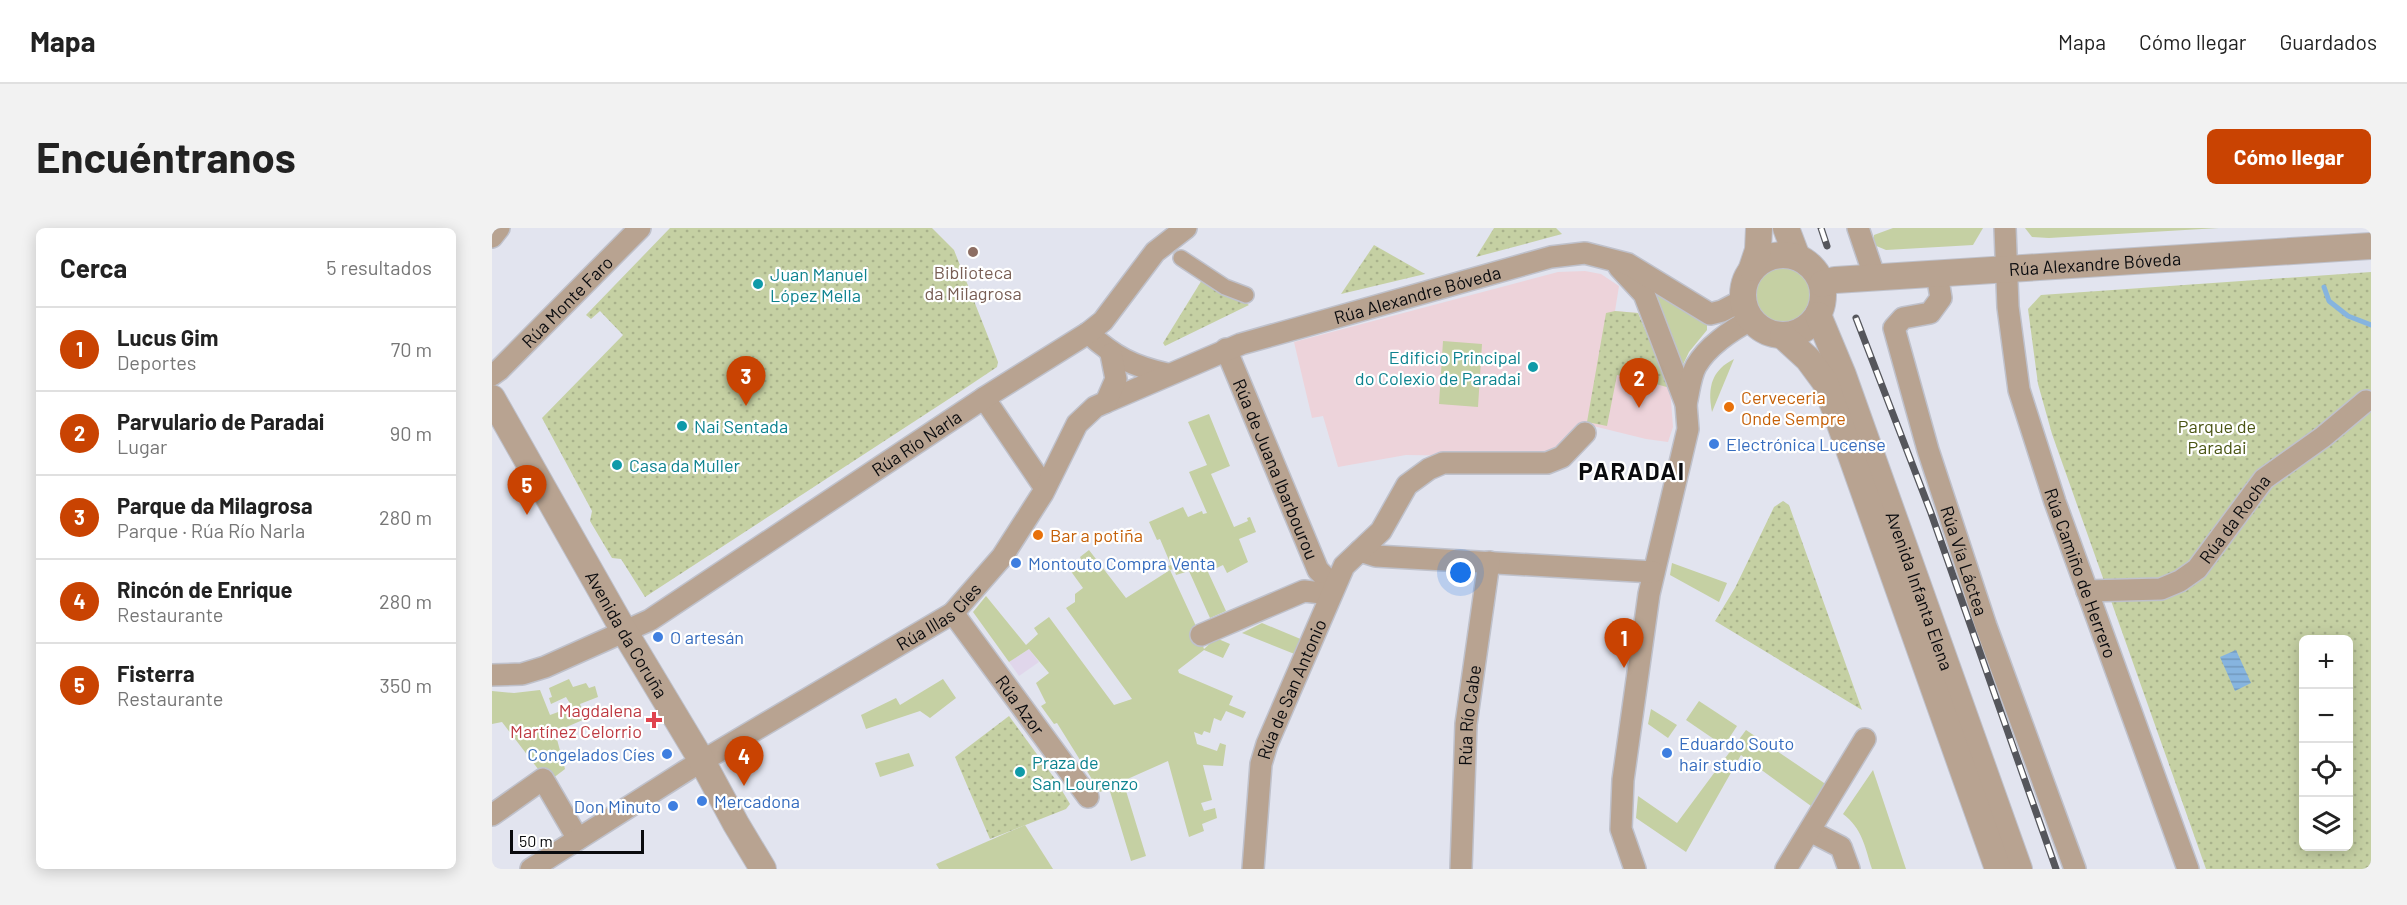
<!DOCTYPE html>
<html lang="es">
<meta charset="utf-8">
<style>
:root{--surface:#fff;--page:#f2f2f2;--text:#222;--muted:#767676;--line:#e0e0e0;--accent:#c94302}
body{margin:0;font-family:Barlow,sans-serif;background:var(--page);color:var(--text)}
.controls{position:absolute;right:18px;bottom:18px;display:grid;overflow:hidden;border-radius:9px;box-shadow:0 3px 15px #0003}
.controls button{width:54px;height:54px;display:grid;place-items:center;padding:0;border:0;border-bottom:2px solid var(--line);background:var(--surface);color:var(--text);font:30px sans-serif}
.scale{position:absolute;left:18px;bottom:15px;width:134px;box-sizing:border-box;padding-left:6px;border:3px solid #0a0b0e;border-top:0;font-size:16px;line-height:21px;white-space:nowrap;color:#0a0b0e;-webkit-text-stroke:4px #fff;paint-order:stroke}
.you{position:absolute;left:969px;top:345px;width:21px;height:21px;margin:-15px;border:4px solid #fff;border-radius:50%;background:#1a73e8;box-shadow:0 0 0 9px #1a73e833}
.badge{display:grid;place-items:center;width:39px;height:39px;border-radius:50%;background:var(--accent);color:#fff;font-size:20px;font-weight:700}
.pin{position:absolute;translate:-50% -50px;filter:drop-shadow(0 2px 3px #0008)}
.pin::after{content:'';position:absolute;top:32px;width:21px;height:18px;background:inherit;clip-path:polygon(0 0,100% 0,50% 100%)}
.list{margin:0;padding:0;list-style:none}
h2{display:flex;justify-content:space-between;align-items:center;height:78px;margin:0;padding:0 24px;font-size:26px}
h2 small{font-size:20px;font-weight:400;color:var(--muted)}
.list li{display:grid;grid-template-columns:39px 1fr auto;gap:18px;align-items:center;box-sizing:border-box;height:84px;padding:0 24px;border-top:2px solid var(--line)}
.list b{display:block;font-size:22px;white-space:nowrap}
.list p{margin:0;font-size:20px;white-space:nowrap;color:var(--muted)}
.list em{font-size:20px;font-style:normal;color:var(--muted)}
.icon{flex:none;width:33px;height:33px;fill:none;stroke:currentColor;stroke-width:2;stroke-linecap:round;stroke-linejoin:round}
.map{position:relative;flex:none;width:1879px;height:641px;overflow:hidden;border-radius:9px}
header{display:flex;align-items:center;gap:36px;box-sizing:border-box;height:84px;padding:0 30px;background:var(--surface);border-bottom:2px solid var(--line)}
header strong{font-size:28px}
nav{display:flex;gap:33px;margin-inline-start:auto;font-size:21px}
.intro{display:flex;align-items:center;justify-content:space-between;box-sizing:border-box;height:144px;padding:0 36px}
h1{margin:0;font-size:42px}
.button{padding:15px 27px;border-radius:9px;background:var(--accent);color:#fff;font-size:21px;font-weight:700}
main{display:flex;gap:36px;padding:0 36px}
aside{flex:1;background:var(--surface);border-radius:9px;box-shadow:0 3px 15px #0003}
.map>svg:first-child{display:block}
</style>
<header>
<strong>Mapa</strong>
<nav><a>Mapa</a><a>Cómo llegar</a><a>Guardados</a></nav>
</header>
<div class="intro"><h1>Encuéntranos</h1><a class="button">Cómo llegar</a></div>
<main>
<aside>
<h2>Cerca<small>5 resultados</small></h2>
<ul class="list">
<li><span class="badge">1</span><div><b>Lucus Gim</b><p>Deportes</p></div><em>70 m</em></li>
<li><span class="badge">2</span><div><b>Parvulario de Paradai</b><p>Lugar</p></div><em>90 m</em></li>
<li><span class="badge">3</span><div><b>Parque da Milagrosa</b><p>Parque · Rúa Río Narla</p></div><em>280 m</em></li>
<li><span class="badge">4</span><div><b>Rincón de Enrique</b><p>Restaurante</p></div><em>280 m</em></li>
<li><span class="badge">5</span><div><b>Fisterra</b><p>Restaurante</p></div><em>350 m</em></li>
</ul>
</aside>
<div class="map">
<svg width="1879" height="641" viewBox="0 0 1879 641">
<defs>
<pattern id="park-dots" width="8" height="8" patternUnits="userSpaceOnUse" patternTransform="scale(1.5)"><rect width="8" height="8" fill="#c5d0a3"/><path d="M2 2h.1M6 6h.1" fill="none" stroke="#a8b18b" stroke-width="1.8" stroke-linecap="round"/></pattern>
<pattern id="water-rules" width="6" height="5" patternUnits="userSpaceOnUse" patternTransform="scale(1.5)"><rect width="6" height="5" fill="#86b4df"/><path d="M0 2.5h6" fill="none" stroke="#7299be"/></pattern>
</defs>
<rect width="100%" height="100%" fill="#e2e4ef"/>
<polygon fill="#e0d6eb" points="537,421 547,434 527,448 517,434"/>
<polygon fill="#edd3da" points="1093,43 1109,46 1127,58 1123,83 1146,85 1178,160 1181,199 1176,214 1154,211 1089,195 1088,201 1053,229 914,227 846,239 831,188 820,190 802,114 1066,44"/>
<g fill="#c5d0a3">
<polygon points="1401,0 1491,0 1481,17 1394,22 1382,17 1382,7"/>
<polygon points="1533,0 1727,0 1557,10 1540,9"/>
<circle cx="1292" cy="67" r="31"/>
<polygon points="1150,54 1215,95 1215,102 1197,124 1188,143"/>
<polygon points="951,113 990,116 986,179 947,176"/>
<path d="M1242 131 1220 184C1215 159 1220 142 1242 131Z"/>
<polygon points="717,186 738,238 719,246 742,299 756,293 755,290 758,289 764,304 747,311 756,334 735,345 731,337 716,344 734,383 718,390 697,343 684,347 682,341 678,342 703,396 712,421 724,410 738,416 731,430 712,422 686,442 687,445 741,468 737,477 754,484 751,490 734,483 729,493 722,490 718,505 712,503 710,507 702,504 705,516 725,523 728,515 734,517 731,538 711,537 720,572 709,575 712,583 723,580 725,590 710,596 712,603 697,609 676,533 631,553 654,628 639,633 617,560 608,564 565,495 562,496 549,478 554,475 544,455 557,445 537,421 517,434 481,384 494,368 534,417 546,406 542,400 557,389 622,477 640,471 574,380 583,374 583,366 591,360 578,342 590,333 588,329 597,322 634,370 678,342 676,338 679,337 668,311 665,312 657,294 691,279 696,289 710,283 711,286 715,285 697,244 715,237 696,194"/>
<polygon points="1180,335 1235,355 1227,374 1178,347"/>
<polygon points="770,395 811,412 805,427 750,405"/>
<polygon points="77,451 81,459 94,455 97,460 103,458 106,469 88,476 93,491 63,504 73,541 56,554 10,494 0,496 0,463 22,465 48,462 58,487 80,479 74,469 59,476 57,470 60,469 57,460"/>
<polygon points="451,451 464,470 438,490 428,483 374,501 369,487 404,470 408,477"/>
<polygon points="1207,473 1245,498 1232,518 1194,492"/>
<polygon points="1159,481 1185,497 1176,510 1156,496"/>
<polygon points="1254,502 1335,557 1319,578 1249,527 1194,624 1144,590 1146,568 1185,595"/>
<polygon points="417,525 422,538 388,549 383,535"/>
<path d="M1381 542 1414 641H1380C1373 619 1370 600 1351 586Z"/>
<polygon points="533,597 561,641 447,641 444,636"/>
</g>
<g fill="url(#park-dots)" fill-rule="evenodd">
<polygon points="178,0 440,0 462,22 506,134 505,139 466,165 153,369 129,331 120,330 98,293 100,283 50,190 131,107 108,83 99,91 94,87"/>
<polygon points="1002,0 1064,0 1070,6 984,29"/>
<polygon points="882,17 933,46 849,66"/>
<path d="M1879 44V641H1714L1560 206 1546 156 1536 81 1549 67ZM1812 412H1856V618H1812Z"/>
<polygon points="713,47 757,77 673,118 671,115"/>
<polygon points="1123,83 1146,85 1178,160 1157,154 1156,150 1151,148 1146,152 1125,147 1115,198 1095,194 1114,85"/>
<polygon points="1291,273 1297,277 1370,482 1223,393 1243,360 1282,279"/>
<polygon points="517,488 563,551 578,576 574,581 498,611 463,529"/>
</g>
<polygon fill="url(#water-rules)" points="1744,422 1759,455 1743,463 1728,429"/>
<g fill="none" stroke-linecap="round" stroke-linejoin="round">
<polyline stroke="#86b4df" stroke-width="5" points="1832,59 1837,73 1856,88 1879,97"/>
<g stroke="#bfc1cb" stroke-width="18">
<polyline id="pedestrian" points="689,30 733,59 754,67"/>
</g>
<g stroke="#bfc1cb" stroke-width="24">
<g id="minor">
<polyline points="1366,0 1383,50"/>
<path id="s1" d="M1513 0 1516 79 1527 162 1563 274 1696 641"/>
<polyline points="0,9 7,0"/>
<polyline points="1127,39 1152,66 1194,176 1196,201 1157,366 1131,552 1129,601 1143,641"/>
<path id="s2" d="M1445 46 1449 70 1438 85 1411 90 1402 100 1436 222 1494 398 1583 641"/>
<path d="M596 105C623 129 640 138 675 146"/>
<path id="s3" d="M734 121 826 342 842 358"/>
<path id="s4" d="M0 147 7 142 148 0"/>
<polyline points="492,170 553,260"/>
<path id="s5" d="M614 174 749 116 1059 29 1093 25 1136 36 1218 86 1230 83 1251 72"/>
<path d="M1194 176C1197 164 1198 149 1204 138 1215 119 1239 102 1259 92"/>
<polyline points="868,323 884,328 1161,344"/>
<path id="s6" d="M1595 363 1669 361 1688 353 1705 341 1772 251 1831 209 1874 173"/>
<path id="s7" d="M461 385 596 569"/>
<polyline points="709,407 812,363 839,366"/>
<path id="s8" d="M0 447 30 446 53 439 158 392 492 170 596 105 611 93 663 24 694 0"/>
<polyline points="0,587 51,551 86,611"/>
<polyline points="1318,603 1349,619 1357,641"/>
<path id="s9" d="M39 641 195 542 461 385 510 329 551 265 585 196 603 179 614 174 624 151 619 126"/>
<path id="s10" d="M761 641 769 536 775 516 852 338 889 303 915 257 937 241 951 235H1055L1070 229 1093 205"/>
<path id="s11" d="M969 641 974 496 997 334"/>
<polyline points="1294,641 1373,511"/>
</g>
</g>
<g stroke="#bfc1cb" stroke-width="28">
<g id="tertiary">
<polyline points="1294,0 1305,29"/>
<circle cx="1291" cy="67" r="40"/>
<polyline points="1260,40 1266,22 1267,0"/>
<path id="s12" d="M1330 56 1343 52 1879 18"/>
<path id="s13" d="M1326 87 1351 147 1527 641"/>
<polyline points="1291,108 1316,131 1333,154 1506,641"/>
<path id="s14" d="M0 170 132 403 210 533 244 596 271 641"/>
</g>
</g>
<use href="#pedestrian" stroke="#b8a391" stroke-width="15"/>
<use href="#minor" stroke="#b8a391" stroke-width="21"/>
<use href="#tertiary" stroke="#b8a391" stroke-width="26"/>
<g stroke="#55565c" stroke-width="7">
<g id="rail">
<polyline points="1329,0 1335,18"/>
<polyline points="1364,90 1439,285 1564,641"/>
</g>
</g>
<use href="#rail" stroke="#fff" stroke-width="4.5" stroke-dasharray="14" stroke-linecap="butt"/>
</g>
<circle fill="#8d6e63" stroke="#fff" stroke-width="2" cx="481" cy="24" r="6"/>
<g fill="#0f9aa8" stroke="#fff" stroke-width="2">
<circle cx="266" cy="56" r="6"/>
<circle cx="1041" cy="139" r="6"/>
<circle cx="190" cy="198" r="6"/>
<circle cx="125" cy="237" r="6"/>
<circle cx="528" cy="544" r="6"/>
</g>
<g fill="#e8710a" stroke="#fff" stroke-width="2">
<circle cx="1237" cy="179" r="6"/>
<circle cx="546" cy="307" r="6"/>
</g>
<g fill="#3f7fe0" stroke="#fff" stroke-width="2">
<circle cx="1222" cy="216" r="6"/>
<circle cx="524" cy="335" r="6"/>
<circle cx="166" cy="409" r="6"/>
<circle cx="1175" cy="525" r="6"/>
<circle cx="175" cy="526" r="6"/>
<circle cx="210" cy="573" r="6"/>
<circle cx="181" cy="578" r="6"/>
</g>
<path fill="#e0444e" stroke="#fff" stroke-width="2" d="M159 483h6v6h6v6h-6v6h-6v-6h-6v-6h6z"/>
<g text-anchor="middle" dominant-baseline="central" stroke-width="4.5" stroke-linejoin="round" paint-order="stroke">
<g font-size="18" fill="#0a0b0e" stroke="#fff">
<text stroke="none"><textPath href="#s12" startOffset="274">Rúa Alexandre Bóveda</textPath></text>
<text stroke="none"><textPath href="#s5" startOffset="330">Rúa Alexandre Bóveda</textPath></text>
<text stroke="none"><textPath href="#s4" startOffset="105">Rúa Monte Faro</textPath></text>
<text stroke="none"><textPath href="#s8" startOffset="489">Rúa Río Narla</textPath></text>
<text stroke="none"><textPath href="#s3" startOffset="130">Rúa de Juana Ibarbourou</textPath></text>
<text stroke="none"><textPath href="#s6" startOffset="178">Rúa da Rocha</textPath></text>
<text stroke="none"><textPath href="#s2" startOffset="327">Rúa Vía Láctea</textPath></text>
<text stroke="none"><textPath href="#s1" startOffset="356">Rúa Camiño de Herrero</textPath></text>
<text stroke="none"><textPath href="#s13" startOffset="294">Avenida Infanta Elena</textPath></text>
<text stroke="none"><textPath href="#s9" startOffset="480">Rúa Illas Cíes</textPath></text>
<text stroke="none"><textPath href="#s14" startOffset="272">Avenida da Coruña</textPath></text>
<text stroke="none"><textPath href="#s10" startOffset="186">Rúa de San Antonio</textPath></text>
<text stroke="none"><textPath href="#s7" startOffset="114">Rúa Azor</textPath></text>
<text stroke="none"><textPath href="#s11" startOffset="154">Rúa Río Cabe</textPath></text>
</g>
<g font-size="18" fill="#785e54" stroke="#fff">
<text x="481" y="44">Biblioteca<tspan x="481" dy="21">da Milagrosa</tspan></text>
</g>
<g font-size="18" fill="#0d838f" stroke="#fff" text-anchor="start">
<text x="278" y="46">Juan Manuel<tspan x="278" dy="21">López Mella</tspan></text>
<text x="1029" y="129" text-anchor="end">Edificio Principal<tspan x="1029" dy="21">do Colexio de Paradai</tspan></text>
<text x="202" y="198">Nai Sentada</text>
<text x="137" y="237">Casa da Muller</text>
<text x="540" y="534">Praza de<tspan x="540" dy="21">San Lourenzo</tspan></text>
</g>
<g font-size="18" fill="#c56008" stroke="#fff" text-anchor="start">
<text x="1249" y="169">Cerveceria<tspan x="1249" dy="21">Onde Sempre</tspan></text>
<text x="558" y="307">Bar a potiña</text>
</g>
<g font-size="18" fill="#4a5514" stroke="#fff">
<text x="1725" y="198">Parque de<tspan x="1725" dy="21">Paradai</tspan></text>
</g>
<g font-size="18" fill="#366cbe" stroke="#fff" text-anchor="start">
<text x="1234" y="216">Electrónica Lucense</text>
<text x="536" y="335">Montouto Compra Venta</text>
<text x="178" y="409">O artesán</text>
<text x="1187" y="515">Eduardo Souto<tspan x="1187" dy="21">hair studio</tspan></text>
<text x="163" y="526" text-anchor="end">Congelados Cíes</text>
<text x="222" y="573">Mercadona</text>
<text x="169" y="578" text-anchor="end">Don Minuto</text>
</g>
<g font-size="18" fill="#be3a42" stroke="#fff" text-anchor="end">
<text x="150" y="482">Magdalena<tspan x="150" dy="21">Martínez Celorrio</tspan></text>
</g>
<g font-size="24" font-weight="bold" letter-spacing="1.5" fill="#0a0b0e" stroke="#fff">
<text x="1140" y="242">PARADAI</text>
</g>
</g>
</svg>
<div class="controls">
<button>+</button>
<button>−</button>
<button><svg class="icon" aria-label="locate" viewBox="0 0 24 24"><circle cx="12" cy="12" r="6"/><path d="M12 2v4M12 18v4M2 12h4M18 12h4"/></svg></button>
<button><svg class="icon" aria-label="layers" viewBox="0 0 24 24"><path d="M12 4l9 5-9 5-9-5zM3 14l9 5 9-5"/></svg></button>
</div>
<div class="scale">50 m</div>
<div class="you"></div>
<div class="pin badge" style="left:1132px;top:440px">1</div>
<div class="pin badge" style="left:1147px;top:180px">2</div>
<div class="pin badge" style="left:254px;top:178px">3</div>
<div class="pin badge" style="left:252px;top:558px">4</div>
<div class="pin badge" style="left:35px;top:287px">5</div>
</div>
</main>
